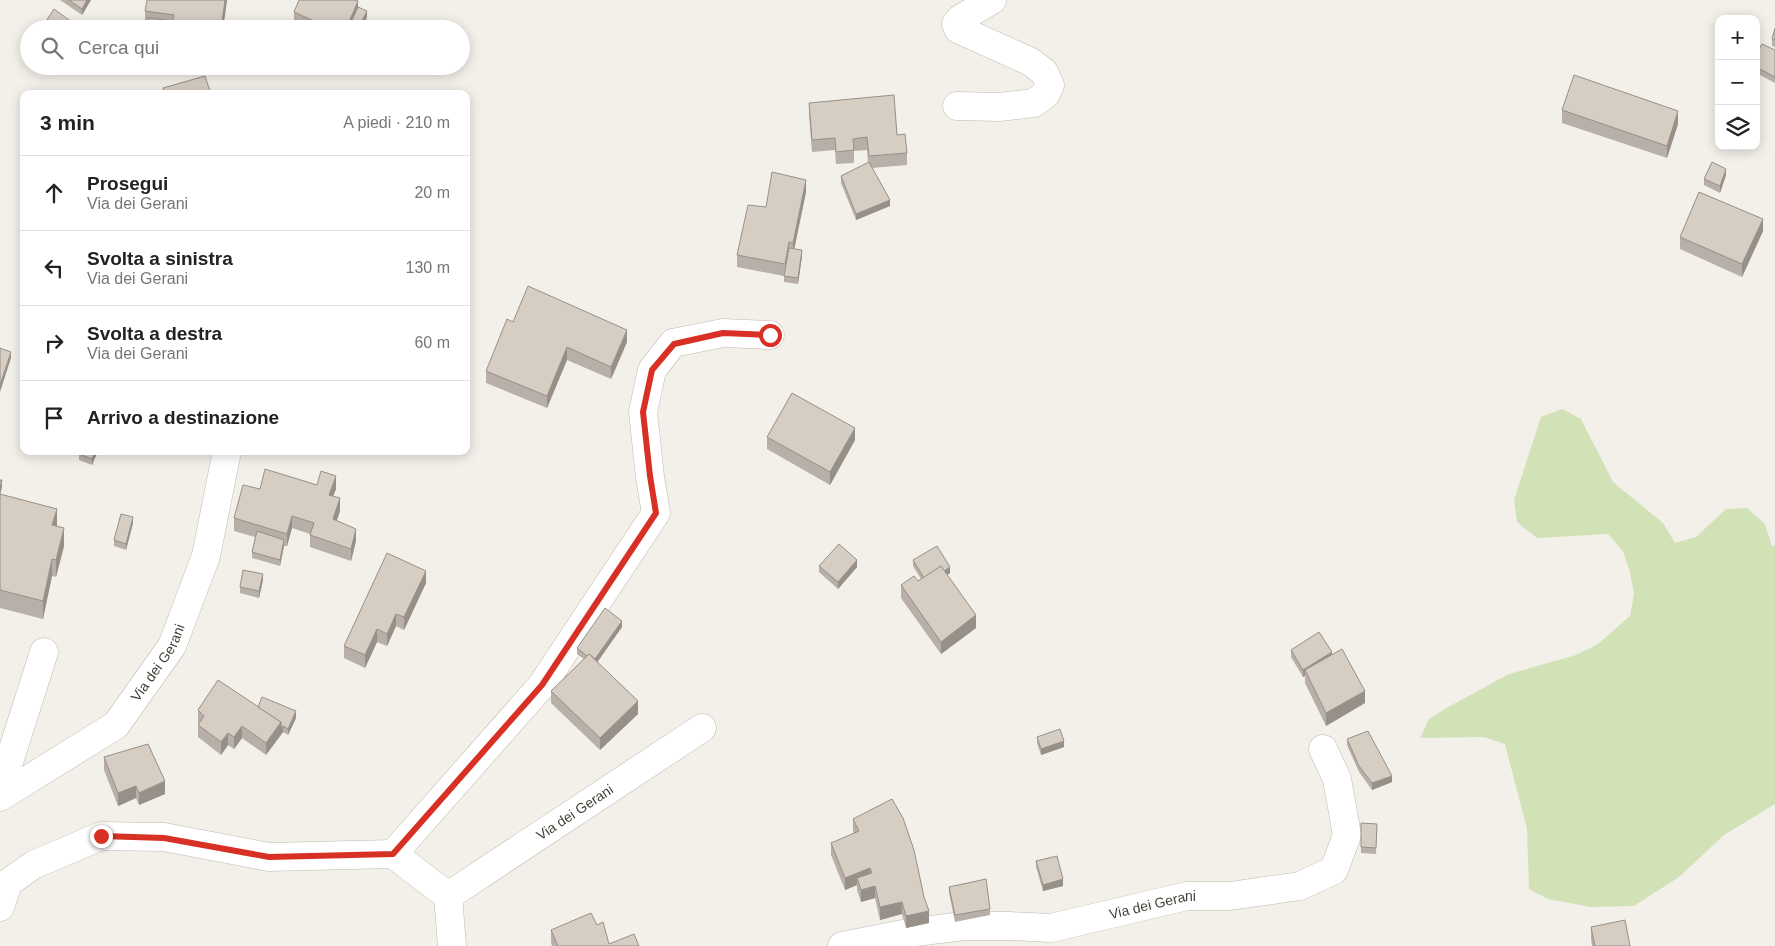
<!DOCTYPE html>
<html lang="it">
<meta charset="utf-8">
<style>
:root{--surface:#fff;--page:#f6f6f6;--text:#222;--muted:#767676;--line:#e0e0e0}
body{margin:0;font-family:Helvetica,sans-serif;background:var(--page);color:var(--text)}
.controls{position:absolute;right:15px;top:15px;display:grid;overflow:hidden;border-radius:10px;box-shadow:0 2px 12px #0003}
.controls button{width:45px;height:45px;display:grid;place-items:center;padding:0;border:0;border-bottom:1px solid var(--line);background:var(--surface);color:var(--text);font:25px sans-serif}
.stop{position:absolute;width:15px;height:15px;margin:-11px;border:4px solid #d93025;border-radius:50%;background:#fff}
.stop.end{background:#d93025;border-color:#fff;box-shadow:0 1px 5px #0008}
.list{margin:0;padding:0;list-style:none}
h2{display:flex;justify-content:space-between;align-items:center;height:65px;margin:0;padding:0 20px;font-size:21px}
h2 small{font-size:16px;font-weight:400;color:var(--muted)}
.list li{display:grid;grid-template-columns:32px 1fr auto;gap:15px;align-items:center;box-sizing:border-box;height:75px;padding:0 20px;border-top:1px solid var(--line)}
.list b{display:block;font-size:19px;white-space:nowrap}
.list p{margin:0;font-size:16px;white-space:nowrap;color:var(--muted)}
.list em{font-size:16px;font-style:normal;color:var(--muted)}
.icon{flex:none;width:28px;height:28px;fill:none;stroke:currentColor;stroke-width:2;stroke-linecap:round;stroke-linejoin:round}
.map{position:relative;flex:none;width:1775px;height:946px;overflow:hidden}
.search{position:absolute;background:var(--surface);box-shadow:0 2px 12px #0003;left:20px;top:20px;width:450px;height:55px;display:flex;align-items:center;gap:12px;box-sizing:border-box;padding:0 18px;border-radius:28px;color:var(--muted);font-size:19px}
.panel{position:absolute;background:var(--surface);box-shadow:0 2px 12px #0003;left:20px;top:90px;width:450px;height:365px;border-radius:10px}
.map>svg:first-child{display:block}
</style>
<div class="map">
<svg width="1775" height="946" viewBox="0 0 1775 946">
<rect width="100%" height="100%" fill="#f3efe9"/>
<polygon fill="#d1e2b7" points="1562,409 1581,419 1613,482 1663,523 1675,543 1696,537 1726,509 1747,508 1765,524 1772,547 1775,545 1775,804 1724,835 1679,877 1634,906 1591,907 1548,899 1529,889 1527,829 1505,744 1484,737 1420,738 1429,719 1450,706 1509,674 1576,655 1598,644 1630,616 1634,594 1630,572 1623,551 1608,534 1537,538 1517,522 1514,500 1541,417"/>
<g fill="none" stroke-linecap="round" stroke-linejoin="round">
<g stroke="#c0b9b0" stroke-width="29">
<g id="street">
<polyline points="957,106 999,107 1034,103 1046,94 1050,85 1044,72 1031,62 958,29 956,24 960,19 992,0"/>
<polyline points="0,790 44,652"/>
<path id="s1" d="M0 797 116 725 172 646 206 556 227 451"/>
<polyline points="393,854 542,685 656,513 650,477 643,412 652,370 673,343 723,333 770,335"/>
<path id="s2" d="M448 896 702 728"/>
<polyline points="0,907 8,883 33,865 101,836 164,837 269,857 393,854 448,896 452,946"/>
<path id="s3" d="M842 946 908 933 963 926H1009L1051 928 1187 896H1230L1300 886 1334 870 1347 835 1337 779 1323 749"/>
</g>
</g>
<use href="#street" stroke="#fff" stroke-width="28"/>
</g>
<g fill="#b8b0a8">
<polygon points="60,0 91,0 82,15"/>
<polygon points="227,0 223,29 145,24 145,11"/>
<polygon points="358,7 367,17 361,29 304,29 294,24 294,12"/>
<polygon points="1775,28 1775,47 1772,46 1772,39"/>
<polygon points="1775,50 1775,83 1756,73 1756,55"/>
<polygon points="809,103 897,135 907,153 907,165 872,168 890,206 856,220 841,183 841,176 868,163 867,150 854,151 854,163 836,164 835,150 812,152 809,115"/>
<polygon points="1562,110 1678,124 1667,158 1562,123"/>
<polygon points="1726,175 1720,193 1704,185 1704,179"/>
<polygon points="806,192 794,249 802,256 798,284 784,282 784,276 737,267 737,255 766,207"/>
<polygon points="1763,231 1742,277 1680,249 1680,237"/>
<polygon points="513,322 627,342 611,379 567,360 547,408 486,383 486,371"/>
<polygon points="767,437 855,440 830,485 767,449"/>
<polygon points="98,451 92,465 79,460 79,454"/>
<polygon points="0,480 2,487 0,494 57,526 64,546 56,577 52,576 43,619 0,608"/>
<polygon points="317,485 336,489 333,496 340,511 337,520 356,541 351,561 310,547 310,534 292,528 287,546 284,546 280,566 252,558 252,552 255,537 234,531 234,518 260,489"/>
<polygon points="133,523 126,550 114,546 114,540"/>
<polygon points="913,560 950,573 947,575 976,628 941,654 901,598 901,585 918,581 921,579 913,566"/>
<polygon points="819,566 857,567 838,589 819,572"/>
<polygon points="263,580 259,598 240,593 240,587"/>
<polygon points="426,583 404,630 396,626 387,646 377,642 365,668 344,658 344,646"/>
<polygon points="622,627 597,661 638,714 600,750 551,703 551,691 584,659 577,654 577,648"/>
<polygon points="1291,650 1332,655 1365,703 1326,726 1305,683 1305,676 1303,677 1291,657"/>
<polygon points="258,707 296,718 288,735 283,732 266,755 242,738 234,749 228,745 221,755 198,737 198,725 199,724 198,722 198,710"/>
<polygon points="1037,737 1064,747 1041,755 1037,743"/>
<polygon points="1347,739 1392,782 1372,790 1359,772 1347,745"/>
<polygon points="104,757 165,794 139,805 136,798 118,806 104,770"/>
<polygon points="853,819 929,923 906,928 902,914 880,920 875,898 861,902 857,890 857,885 845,890 831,855 831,843 854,834 853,831"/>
<polygon points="1361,823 1377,824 1376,854 1361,853"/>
<polygon points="1036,861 1063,886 1043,891 1036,867"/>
<polygon points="949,887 990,909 990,915 955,922 949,893"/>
<polygon points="597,925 609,944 639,946 552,946 551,942 551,930"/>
<polygon points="1591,927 1630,946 1592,946 1591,939"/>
</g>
<g fill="#969088">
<polygon points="87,0 91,0 82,15 82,9"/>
<polygon points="225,0 227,0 223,29 221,29"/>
<polygon points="358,1 358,14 351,29 346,29"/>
<polygon points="367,11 367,17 361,29 358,29"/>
<polygon points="69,20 69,27 68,29 64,29"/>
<polygon points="1678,111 1678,124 1667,158 1667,146"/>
<polygon points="1726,169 1726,175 1720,193 1720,186"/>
<polygon points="806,180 806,192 793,255 793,243"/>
<polygon points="890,200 890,206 856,220 856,214"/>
<polygon points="1763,219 1763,231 1742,277 1742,264"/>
<polygon points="802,250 802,256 798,284 798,278"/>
<polygon points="627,330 627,342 611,379 611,367"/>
<polygon points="567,347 567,360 547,408 547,396"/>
<polygon points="11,352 11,358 0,392 0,385"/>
<polygon points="855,428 855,440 830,485 830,472"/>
<polygon points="95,451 98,451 92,465 92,459"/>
<polygon points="336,476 336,489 329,507 329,495"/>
<polygon points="2,480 2,487 0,495 0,489"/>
<polygon points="340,498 340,511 333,531 333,519"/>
<polygon points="57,509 57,526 52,525"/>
<polygon points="292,516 292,528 287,546 287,534"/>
<polygon points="133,517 133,523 126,550 126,544"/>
<polygon points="64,528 64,546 56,577 56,560"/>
<polygon points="356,529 356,541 351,561 351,549"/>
<polygon points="284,540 284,546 280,566 280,560"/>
<polygon points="52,559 52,576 43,619 43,601"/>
<polygon points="857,560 857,567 838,589 838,582"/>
<polygon points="950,567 950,573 926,588 926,582"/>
<polygon points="426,571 426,583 404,630 404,617"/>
<polygon points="263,574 263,580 259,598 259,591"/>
<polygon points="396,614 396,626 387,646 387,634"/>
<polygon points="976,615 976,628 941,654 941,642"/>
<polygon points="622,621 622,627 594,667 594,660"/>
<polygon points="377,629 377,642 365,668 365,655"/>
<polygon points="1332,652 1332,658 1305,670 1305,676 1303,677 1303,670"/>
<polygon points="1365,691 1365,703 1326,726 1326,713"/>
<polygon points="638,701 638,714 600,750 600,738"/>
<polygon points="296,711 296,718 288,735 288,729"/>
<polygon points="281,722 283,726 283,732 266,755 266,743"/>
<polygon points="242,726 242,738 234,749 234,737"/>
<polygon points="228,733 228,745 221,755 221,742"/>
<polygon points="1064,741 1064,747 1041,755 1041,749"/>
<polygon points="1392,776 1392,782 1372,790 1372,783"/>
<polygon points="165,781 165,794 139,805 139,793"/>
<polygon points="136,786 136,798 118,806 118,793"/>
<polygon points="870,868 870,880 857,878 857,885 845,890 845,878"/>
<polygon points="1063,879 1063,886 1043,891 1043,885"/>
<polygon points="875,886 875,898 861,902 861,890"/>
<polygon points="902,902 902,914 880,920 880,907"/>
<polygon points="929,911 929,923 906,928 906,916"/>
</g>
<g fill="#d6cdc3" stroke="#969088">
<polygon points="69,0 87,0 82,9"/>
<polygon points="147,0 225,0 221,29 171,29 174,15 145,11"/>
<polygon points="299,0 355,0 358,1 346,29 331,29 294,12"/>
<polygon points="358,7 367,11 358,29 348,29"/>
<polygon points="54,9 69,20 64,29 41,29"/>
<polygon points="148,18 173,21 171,29 147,29"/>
<polygon points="1775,28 1775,40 1772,39"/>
<polygon points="1762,44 1775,50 1775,77 1756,67 1756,55"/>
<polygon points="1574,75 1678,111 1667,146 1562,110"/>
<polygon points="205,76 211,94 165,94 163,88"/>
<polygon points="894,95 897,135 905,134 907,153 869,156 867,137 853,139 854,150 836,152 835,138 812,140 809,103"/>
<polygon points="869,162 890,200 856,214 841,176"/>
<polygon points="1712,162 1726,169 1720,186 1704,179"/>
<polygon points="772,172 806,180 793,243 789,242 785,264 737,255 748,205 766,207"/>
<polygon points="1699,192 1763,219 1742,264 1680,237"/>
<polygon points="789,248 802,250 798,278 784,276"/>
<polygon points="528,286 627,330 611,367 567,347 547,396 486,371 507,319 513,322"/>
<polygon points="0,348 11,352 0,385"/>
<polygon points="792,393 855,428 830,472 767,437"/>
<polygon points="80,451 95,451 92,459 79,454"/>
<polygon points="265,469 317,485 321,471 336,476 329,495 340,498 333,519 356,529 351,549 310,535 314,523 292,516 287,534 234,518 243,485 260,489"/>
<polygon points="0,480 2,480 0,489"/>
<polygon points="0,494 57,509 52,525 64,528 56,560 52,559 43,601 0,590"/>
<polygon points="121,514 133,517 126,544 114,540"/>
<polygon points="257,531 284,540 280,560 252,552"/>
<polygon points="839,544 857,560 838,582 819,566"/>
<polygon points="937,546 950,567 944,571 941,566 924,578 913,560"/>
<polygon points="387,553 426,571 404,617 396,614 387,634 377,629 365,655 344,646"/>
<polygon points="941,566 976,615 941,642 901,585 914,576 918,581"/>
<polygon points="243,570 263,574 259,591 240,587"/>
<polygon points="605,608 622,621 595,659 589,654 587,656 577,648"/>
<polygon points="1319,632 1332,652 1303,670 1291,650"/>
<polygon points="1342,649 1365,691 1326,713 1305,670"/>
<polygon points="589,654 638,701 600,738 551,691"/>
<polygon points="218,680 281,722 266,743 242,726 234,737 228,733 221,742 198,725 204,716 198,710"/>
<polygon points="262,697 296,711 288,729 283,726 281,728 281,722 258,707"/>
<polygon points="1060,729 1064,741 1041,749 1037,737"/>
<polygon points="1368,731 1392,776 1372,783 1359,766 1347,739"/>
<polygon points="148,744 165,781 139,793 136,786 118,793 104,757"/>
<polygon points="892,799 903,818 914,850 924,897 929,911 906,916 902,902 880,907 875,886 861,890 857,878 872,873 870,868 845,878 831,843 859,831 853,819"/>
<polygon points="1361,823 1377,824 1376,848 1361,847"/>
<polygon points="1057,856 1063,879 1043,885 1036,861"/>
<polygon points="986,879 990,909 955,915 949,887"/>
<polygon points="591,913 597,925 603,922 609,944 634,934 639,946 558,946 551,930"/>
<polygon points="1625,920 1630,946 1595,946 1591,927"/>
</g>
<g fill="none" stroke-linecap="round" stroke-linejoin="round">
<polyline stroke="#d93025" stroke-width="6" points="101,836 164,838 269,857 393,854 542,685 656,513 650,476 643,412 652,370 674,344 723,333 770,335"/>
</g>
<g text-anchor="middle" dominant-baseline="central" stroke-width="4" stroke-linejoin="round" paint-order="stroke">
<g font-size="14" fill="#454038" stroke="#fff">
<text stroke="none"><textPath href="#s1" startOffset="212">Via dei Gerani</textPath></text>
<text stroke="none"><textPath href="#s2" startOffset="152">Via dei Gerani</textPath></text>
<text stroke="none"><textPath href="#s3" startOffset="315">Via dei Gerani</textPath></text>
</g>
</g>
</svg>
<div class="controls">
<button>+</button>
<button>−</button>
<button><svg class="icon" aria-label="layers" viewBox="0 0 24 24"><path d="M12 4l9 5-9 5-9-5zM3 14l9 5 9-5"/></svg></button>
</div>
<div class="stop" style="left:770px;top:335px"></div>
<div class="stop end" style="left:101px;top:836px"></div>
<div class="search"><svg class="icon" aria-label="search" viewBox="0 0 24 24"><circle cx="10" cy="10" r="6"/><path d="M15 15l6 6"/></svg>Cerca qui</div>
<section class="panel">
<h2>3 min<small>A piedi · 210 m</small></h2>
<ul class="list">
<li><svg class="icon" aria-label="ahead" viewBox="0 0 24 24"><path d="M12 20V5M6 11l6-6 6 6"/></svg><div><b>Prosegui</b><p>Via dei Gerani</p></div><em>20 m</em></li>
<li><svg class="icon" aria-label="left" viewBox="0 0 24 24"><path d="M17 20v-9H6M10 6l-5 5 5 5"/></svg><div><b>Svolta a sinistra</b><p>Via dei Gerani</p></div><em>130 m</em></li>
<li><svg class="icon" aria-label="right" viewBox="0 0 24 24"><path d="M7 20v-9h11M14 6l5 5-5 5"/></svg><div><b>Svolta a destra</b><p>Via dei Gerani</p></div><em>60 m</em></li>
<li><svg class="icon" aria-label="arrive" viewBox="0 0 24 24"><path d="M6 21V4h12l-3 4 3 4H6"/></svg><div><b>Arrivo a destinazione</b></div></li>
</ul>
</section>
</div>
